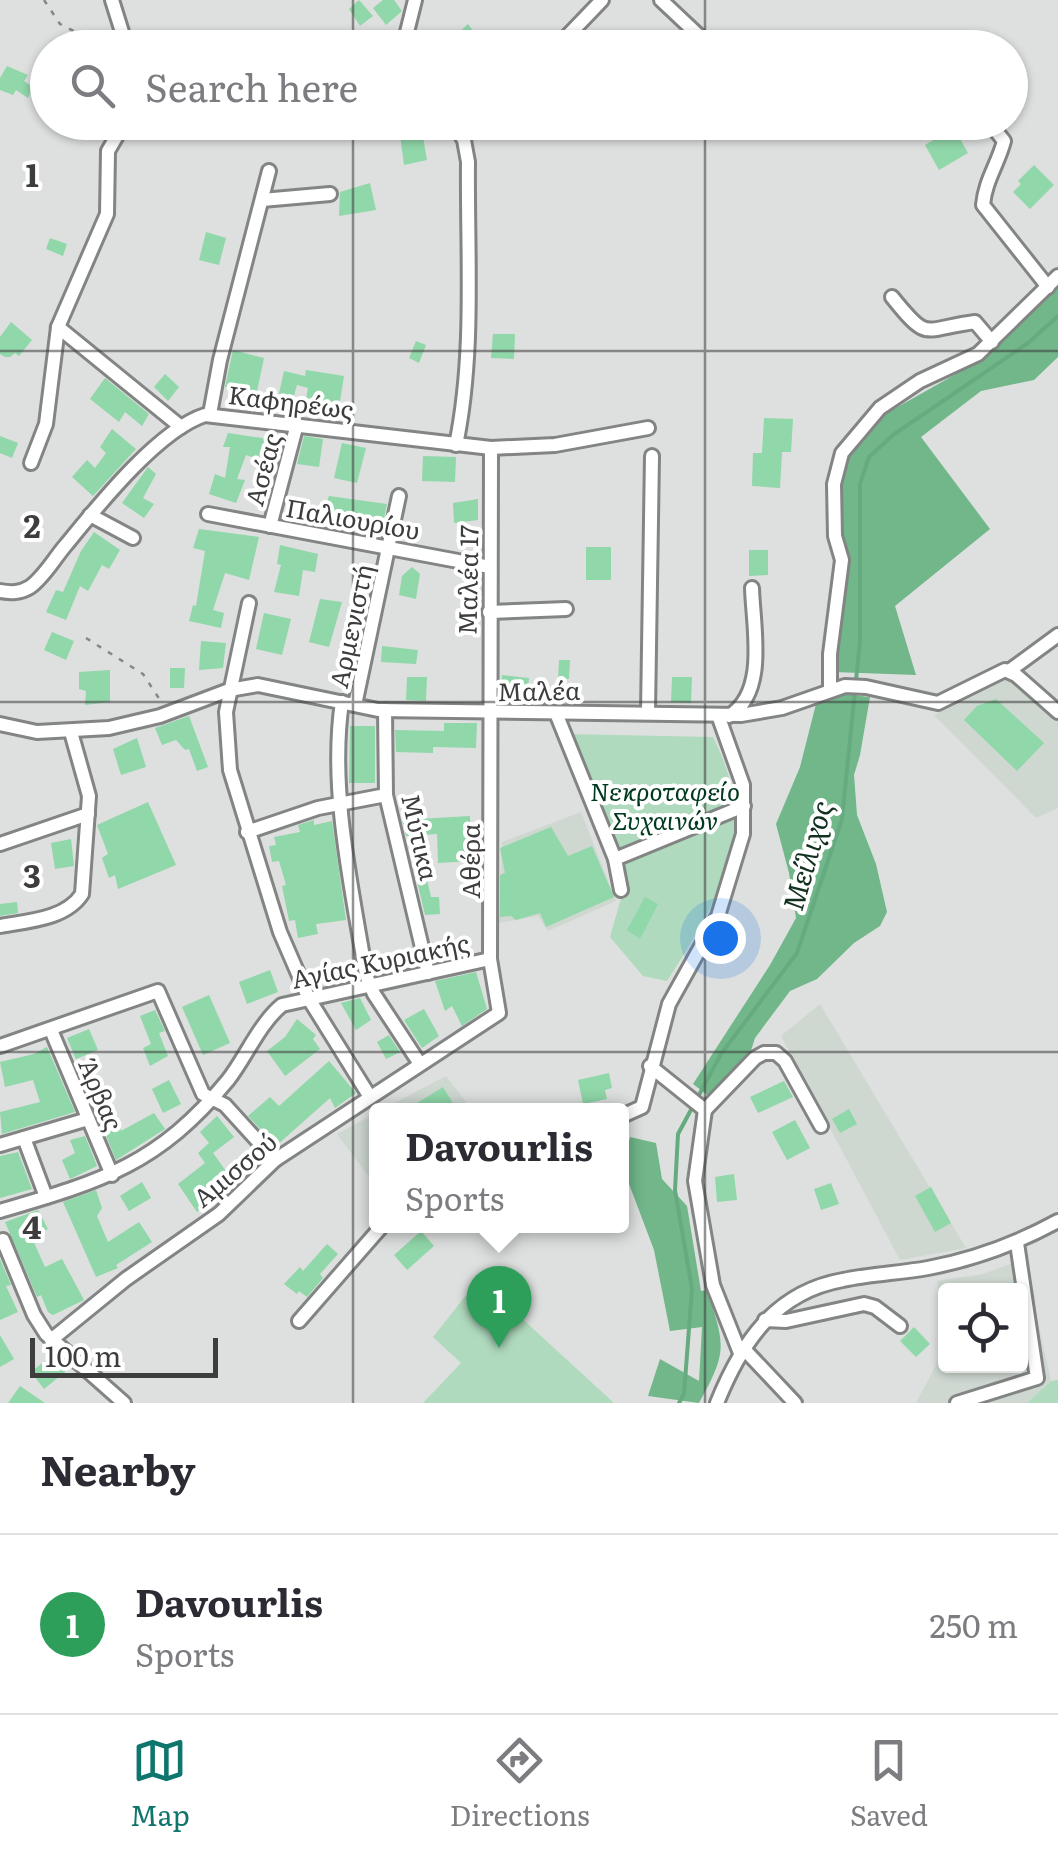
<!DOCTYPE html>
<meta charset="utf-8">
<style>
:root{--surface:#fff;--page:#f2f2f3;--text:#2b2b33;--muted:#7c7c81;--line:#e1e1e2;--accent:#0f766e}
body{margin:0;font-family:Literata,serif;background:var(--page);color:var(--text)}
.controls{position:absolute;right:30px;bottom:30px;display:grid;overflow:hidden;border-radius:10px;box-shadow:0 2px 8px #0004}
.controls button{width:90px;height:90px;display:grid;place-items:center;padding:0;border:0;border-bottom:2px solid var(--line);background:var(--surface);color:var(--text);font:50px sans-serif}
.scale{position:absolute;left:30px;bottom:25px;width:188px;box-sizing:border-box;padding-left:10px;border:5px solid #3c3d3c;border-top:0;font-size:28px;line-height:35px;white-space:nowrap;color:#3c3d3c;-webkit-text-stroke:8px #fff;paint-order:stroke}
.you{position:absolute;left:720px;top:938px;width:35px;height:35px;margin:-25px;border:8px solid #fff;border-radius:50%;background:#1a73e8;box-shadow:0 0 0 15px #1a73e833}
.badge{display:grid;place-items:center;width:65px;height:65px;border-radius:50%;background:var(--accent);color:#fff;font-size:32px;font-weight:700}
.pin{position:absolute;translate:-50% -82px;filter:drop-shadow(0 2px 5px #0008)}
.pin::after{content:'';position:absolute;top:52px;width:35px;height:30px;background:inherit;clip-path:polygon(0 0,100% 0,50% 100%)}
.popup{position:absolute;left:369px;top:1103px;width:260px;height:130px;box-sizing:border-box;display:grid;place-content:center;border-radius:10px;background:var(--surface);filter:drop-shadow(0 2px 8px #0005);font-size:32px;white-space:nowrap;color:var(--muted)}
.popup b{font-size:38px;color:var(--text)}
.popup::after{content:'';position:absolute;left:50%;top:100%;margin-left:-20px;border:20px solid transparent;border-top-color:var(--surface)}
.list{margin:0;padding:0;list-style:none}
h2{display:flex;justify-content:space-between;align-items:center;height:130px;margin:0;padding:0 40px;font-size:42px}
h2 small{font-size:32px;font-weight:400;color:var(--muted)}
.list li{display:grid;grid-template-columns:65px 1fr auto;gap:30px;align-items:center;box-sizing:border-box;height:180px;padding:0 40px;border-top:2px solid var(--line)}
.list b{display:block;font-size:38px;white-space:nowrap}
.list p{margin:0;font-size:32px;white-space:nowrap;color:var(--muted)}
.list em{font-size:32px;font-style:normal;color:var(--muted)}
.icon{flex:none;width:55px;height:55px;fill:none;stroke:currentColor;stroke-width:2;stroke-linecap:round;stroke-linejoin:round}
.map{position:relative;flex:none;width:1058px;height:1403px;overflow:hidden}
.search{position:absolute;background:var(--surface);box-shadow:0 2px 8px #0004;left:30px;right:30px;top:30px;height:110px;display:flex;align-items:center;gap:25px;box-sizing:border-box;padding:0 35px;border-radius:55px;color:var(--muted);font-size:38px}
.sheet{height:310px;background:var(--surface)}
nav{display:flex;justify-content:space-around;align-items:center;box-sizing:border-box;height:140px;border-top:2px solid var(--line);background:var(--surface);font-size:28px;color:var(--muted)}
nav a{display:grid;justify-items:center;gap:5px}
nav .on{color:var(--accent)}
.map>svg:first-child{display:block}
</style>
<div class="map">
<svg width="1058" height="1403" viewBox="0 0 1058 1403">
<rect width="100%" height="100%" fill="#dde0de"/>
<g fill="#ced8d1" fill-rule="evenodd">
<polygon points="1004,676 1058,722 1058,808 1036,818 934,715"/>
<polygon points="581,812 616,901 548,931 538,916 499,923 502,842"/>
<polygon points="820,1004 966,1248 900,1260 781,1036"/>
<polygon points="446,1076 472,1110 381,1110"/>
<polygon points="376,1113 376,1186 337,1134"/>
<path d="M1024 1259 1051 1381 1027 1403H916L938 1361 944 1318 937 1281 983 1274ZM946 1290H1020V1366H946Z"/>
</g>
<g fill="#afdabd">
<path d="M564 734 713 737C762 834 720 898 667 981L643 976 610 937 624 888Z"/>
<polygon points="479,1279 614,1403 423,1403 461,1363 433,1337"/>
<polygon points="1058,1380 1058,1403 1027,1403 1051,1381"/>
</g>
<g fill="#71b78a">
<polygon points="1058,282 1058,357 1034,380 981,391 921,437 990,529 895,606 916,675 833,672 847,566 841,539 840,489 848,456 887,413 986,357"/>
<polygon points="843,694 870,697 860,755 854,775 857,815 876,864 887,912 880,926 854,943 817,979 790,991 755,1038 749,1057 710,1097 693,1084 770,965 796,918 789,873 776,824 800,767 816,704"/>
<path d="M630 1137 656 1143 662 1179 687 1206 701 1291 707 1290C725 1345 728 1351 699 1403L648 1396 660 1359 699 1381 702 1327 670 1331 654 1250 623 1168Z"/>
</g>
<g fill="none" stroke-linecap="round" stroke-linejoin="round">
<polyline stroke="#65ab7f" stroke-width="4" points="679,1403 684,1394 692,1289 675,1190 678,1134 721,1054 797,953 842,819 860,641 860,484 869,457 893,435 1028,343 1058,316"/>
</g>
<g fill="#90d7a9">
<polygon points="359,0 373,16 360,26 349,9"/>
<polygon points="383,0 394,0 402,11 386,25 373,8"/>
<polygon points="468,24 485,48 459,48 452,39"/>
<polygon points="7,66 28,75 24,81 33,87 28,98 16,90 13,95 0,90 0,78"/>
<polygon points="954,128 968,153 939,170 925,145"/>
<polygon points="422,131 427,160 404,165 400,135"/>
<polygon points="1034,165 1054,185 1030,209 1013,192 1021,184 1018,181"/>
<polygon points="370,183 376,210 339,216 340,192"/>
<polygon points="206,232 226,238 219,265 199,260"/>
<polygon points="50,238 67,244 63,256 46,249"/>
<polygon points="11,322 32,340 19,356 15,353 10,357 5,357 0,354 0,337"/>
<polygon points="493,334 515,334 514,359 491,358"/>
<polygon points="416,341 426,345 419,363 409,358"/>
<polygon points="233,350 264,358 256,396 225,387"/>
<polygon points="306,370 344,376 338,414 320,412 322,401 306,399 308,388 297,385 290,410 276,407 284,371 305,376"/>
<polygon points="165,374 179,387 168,401 154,387"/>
<polygon points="105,378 149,414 142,426 125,412 119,422 90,399"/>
<polygon points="764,418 793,419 791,452 782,452 780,488 752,486 753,453 762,453"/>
<polygon points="112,429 136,449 93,496 72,477 87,460 95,468 106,453 100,447"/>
<polygon points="228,433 282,441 275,465 246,455 237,479 245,480 236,503 209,494 215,474 225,478 230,447 223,447"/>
<polygon points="0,436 18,443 12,458 0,453"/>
<polygon points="304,436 323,439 319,467 297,464"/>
<polygon points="342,443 366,448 357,483 334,478"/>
<polygon points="423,456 456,457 455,482 422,481"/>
<polygon points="148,467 156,474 143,498 154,504 144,518 122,503"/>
<polygon points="329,496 387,504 381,533 320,521"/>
<polygon points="478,499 478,520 454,523 453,503"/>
<polygon points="199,529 259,537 249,580 225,573 213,610 224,613 221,628 189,621 193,605 196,606 205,551 193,548"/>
<polygon points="94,532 120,550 109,569 102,565 88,591 80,586 66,620 46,612 56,590 63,592 81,551"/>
<polygon points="280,545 318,554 315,572 303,570 299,596 274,592 281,565 277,564"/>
<rect x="586" y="547" width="25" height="33"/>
<polygon points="749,550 768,550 768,575 749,576"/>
<polygon points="412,567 420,574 416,599 399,595 402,576"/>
<polygon points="320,599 342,602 329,647 309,642"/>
<polygon points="264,613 291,619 282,655 256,649"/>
<polygon points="52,632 74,641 66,660 44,650"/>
<polygon points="201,641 226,643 223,668 199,670"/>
<polygon points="382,646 418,650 416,664 381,662"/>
<polygon points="559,660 570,660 569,679 558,679"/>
<polygon points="170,668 185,668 184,688 170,688"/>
<polygon points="110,670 110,702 85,705 86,691 79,689 79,672"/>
<polygon points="502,675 529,678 527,701 500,699"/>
<polygon points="407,677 427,677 426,701 406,700"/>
<polygon points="672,677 692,677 691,703 671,702"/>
<polygon points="996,699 1044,743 1017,771 964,720 977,706"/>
<polygon points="189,716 208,767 197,771 189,749 185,750 176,740 162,745 155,728"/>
<polygon points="444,723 477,723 476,748 433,747 433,753 396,752 395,730 444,731"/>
<polygon points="350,726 375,726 375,783 349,783"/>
<polygon points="137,738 146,767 121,775 113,749"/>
<polygon points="148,802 176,865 118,889 115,875 109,878 102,858 108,854 97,825"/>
<polygon points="470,816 471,861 438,863 437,834 406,836 402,820"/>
<polygon points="314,820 314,825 332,821 346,920 316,924 318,934 298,938 295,920 289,921 282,886 286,885 279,861 272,862 269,846 276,845 274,837 300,832 298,825"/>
<polygon points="551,827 568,856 592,846 614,897 546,927 540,913 516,920 511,916 500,917 500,875 505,873 500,848"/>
<polygon points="71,839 74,866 55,869 51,843"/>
<polygon points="424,866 431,897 439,897 440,914 425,915 414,868"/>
<polygon points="645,897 658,904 640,939 627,930"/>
<polygon points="17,902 18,913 0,916 0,904"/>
<polygon points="270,970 278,992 247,1004 239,982"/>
<polygon points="476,972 487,1009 462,1026 452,1006 445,1011 435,981"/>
<polygon points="209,995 230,1043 203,1055 182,1007"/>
<polygon points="360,998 371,1020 356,1030 341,1003"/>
<polygon points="424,1009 439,1036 422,1048 404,1020"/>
<polygon points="155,1010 165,1031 159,1033 168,1056 150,1066 143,1048 151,1044 140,1016"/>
<polygon points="297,1019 316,1035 313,1039 320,1049 285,1076 267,1051 285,1037"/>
<polygon points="89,1029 98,1050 76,1059 67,1038"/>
<polygon points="389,1035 400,1052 386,1059 377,1042"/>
<polygon points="47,1047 75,1112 2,1134 0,1112 40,1102 33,1080 5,1087 0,1062 34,1054"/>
<polygon points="329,1061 356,1093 335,1108 330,1098 276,1146 248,1116 270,1097 279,1106"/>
<polygon points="609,1073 612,1088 605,1090 607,1099 583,1104 578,1080"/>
<polygon points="169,1080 181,1104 163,1113 152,1089"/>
<polygon points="784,1081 793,1097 758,1113 750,1097"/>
<polygon points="443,1087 457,1110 406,1110"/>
<polygon points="849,1109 857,1124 840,1133 832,1119"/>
<polygon points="154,1113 165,1129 116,1160 102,1126 118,1120 121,1131"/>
<polygon points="217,1116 234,1137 213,1153 231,1178 211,1194 215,1199 197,1212 178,1184 205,1163 198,1153 209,1143 200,1132"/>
<polygon points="795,1120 810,1148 787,1160 772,1132"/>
<polygon points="85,1136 97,1166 70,1179 62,1160 75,1153 70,1140"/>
<polygon points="18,1152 32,1189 0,1198 0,1156"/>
<polygon points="734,1174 737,1200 717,1202 715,1177"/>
<polygon points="142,1182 151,1198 129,1211 120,1196"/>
<polygon points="831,1183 839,1204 821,1210 814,1189"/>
<polygon points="931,1187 951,1223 935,1232 915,1196"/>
<polygon points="96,1190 102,1208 97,1216 108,1242 139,1222 152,1242 116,1265 118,1268 96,1277 63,1202"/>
<polygon points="38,1210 48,1229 31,1236 45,1267 62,1259 84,1300 53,1315 48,1312 41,1295 37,1297 5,1222"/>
<polygon points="421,1231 434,1246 407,1270 394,1255"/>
<polygon points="327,1244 338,1254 320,1274 323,1278 307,1297 299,1291 297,1294 284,1284 300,1267 303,1271"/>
<polygon points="0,1259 11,1285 6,1286 18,1312 0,1320"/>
<polygon points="914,1327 930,1344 916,1357 900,1341"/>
<polygon points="0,1335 14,1359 0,1367"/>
<polygon points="51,1356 66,1371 44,1389 31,1372"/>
<polygon points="20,1386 45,1403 8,1403"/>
</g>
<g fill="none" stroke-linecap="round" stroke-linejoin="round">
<g stroke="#828583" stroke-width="18">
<g id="minor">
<polyline points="112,0 127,48"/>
<polyline points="661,0 712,48"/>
<polyline points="403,48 415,0"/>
<polyline points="556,48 602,0"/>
<polyline points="125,122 108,151 107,214 58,327 181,427"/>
<path d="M453 122 464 140 468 162C467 255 475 353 456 445"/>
<path d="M989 122 1004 141C998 164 985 181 983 205L1048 287"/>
<polyline points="262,200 330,194"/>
<path d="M892 297C929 343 922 329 975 322L992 342"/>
<polyline points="210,414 220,360 269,171"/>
<polyline points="31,463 46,424 58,327"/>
<polyline points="208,514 490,567"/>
<polyline points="90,515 133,538"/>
<polyline points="270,526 297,424"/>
<path d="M0 591C11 593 20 593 30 587 44 577 54 559 65 546 97 507 158 430 205 415L491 448 555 445 648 428"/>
<polyline points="249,603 226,712 230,770 280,932 309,999 370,1097"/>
<polyline points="489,612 566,609"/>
<polyline points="1009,671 1058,635"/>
<polyline points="830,689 830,654 842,560 835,536 834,484 842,453 880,408 920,381 978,354 1058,276"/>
<path d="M342 702C329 790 352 888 366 975L374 994 420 1064"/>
<polyline points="355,705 399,496"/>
<polyline points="385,710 386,795 428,973"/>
<polyline points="648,712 652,456"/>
<polyline points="556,713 615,859 621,890"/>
<path d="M729 716C768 692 753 627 752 588"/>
<polyline points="0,724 37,732 109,728 160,716 229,690 258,685 378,710 741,715 782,708 845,686 866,687 938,703 1005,670 1016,675 1058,712"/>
<polyline points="247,832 318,808 386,795"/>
<polyline points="0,844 88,814"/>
<polyline points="615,859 744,806"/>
<path d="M0 926C28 921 66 919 82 894L89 796 71 732"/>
<polyline points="51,1030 112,1175"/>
<polyline points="0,1046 158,991 203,1094 225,1105 275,1160"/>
<polyline points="650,1066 705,1110 755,1058 764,1053 776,1053 785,1061 821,1126"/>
<polyline points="705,1110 695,1181 713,1285 740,1353"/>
<polyline points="622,1116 642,1107 669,1004 718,916 743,834 743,785 718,715"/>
<polyline points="24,1138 46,1197"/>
<polyline points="0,1145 88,1119"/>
<path d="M0 1211C102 1181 158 1165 228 1080 246 1057 259 1024 282 1005L490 959"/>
<polyline points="0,1241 3,1240 34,1315 46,1334 124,1403"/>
<polyline points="765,1320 786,1321 864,1304 875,1307 900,1326"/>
<polyline points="299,1321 382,1226"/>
<polyline points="51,1340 126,1279 219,1214 275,1160 499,1013 490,959 491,448"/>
<polyline points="743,1348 795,1403"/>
<path d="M717 1403C741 1343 775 1292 843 1280 871 1274 900 1273 928 1268 975 1259 1016 1244 1058 1221"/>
<polyline points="957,1403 1037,1378 1017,1243"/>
</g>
</g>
<g stroke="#868886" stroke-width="2.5" stroke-dasharray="5 8" stroke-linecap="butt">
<polyline points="44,0 60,24 107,48"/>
<polyline points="86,638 143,674 160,700"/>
</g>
<use href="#minor" stroke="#fff" stroke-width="12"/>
</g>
<path fill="none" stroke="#3c3d3c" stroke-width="2.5" stroke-opacity="0.55" d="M353 0V48M705 0V48M353 122V1403M705 122V1403M0 351H1058M0 702H1058M0 1052H1058"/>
<g text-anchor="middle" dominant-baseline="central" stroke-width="8" stroke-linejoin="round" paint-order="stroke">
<g font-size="25" fill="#3c3d3c" stroke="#fff">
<text transform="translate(291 401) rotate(7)">Καφηρέως</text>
<text transform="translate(262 469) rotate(-75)">Ασέας</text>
<text transform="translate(353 518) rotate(10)">Παλιουρίου</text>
<text transform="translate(467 580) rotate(-89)">Μαλέα 17</text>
<text transform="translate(350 626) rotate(-78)">Αρμενιστή</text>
<text transform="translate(539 690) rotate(-1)">Μαλέα</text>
<text transform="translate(421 837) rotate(77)">Μύτικα</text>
<text transform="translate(469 861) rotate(-90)">Αθέρα</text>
<text transform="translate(380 960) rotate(-12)">Αγίας Κυριακής</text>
<text transform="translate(102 1094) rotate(67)">Άρβας</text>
<text transform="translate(234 1169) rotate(-40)">Αμισσού</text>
</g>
<g font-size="25" font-style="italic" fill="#003a1e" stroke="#fff">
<text x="665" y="790">Νεκροταφείο<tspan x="665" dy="29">Συχαινών</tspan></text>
</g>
<g font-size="28" font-style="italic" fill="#12311f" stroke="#fff">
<text transform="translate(806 855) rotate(-74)">Μείλιχος</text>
</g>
</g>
<g font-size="32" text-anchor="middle" font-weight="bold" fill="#3c3d3c" stroke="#fff" stroke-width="8" stroke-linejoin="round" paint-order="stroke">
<text x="32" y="187">1</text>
<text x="32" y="538">2</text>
<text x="32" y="888">3</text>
<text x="32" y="1239">4</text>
</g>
</svg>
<div class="controls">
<button><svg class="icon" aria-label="locate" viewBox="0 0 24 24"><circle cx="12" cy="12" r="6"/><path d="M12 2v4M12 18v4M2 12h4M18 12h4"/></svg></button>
</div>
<div class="scale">100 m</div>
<div class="you"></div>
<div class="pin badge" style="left:499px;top:1348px;background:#2e9e5b">1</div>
<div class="popup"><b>Davourlis</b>Sports</div>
<div class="search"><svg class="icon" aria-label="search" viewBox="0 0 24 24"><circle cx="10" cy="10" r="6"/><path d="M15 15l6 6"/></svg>Search here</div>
</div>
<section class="sheet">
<h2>Nearby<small></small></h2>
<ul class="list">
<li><span class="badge" style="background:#2e9e5b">1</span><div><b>Davourlis</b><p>Sports</p></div><em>250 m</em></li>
</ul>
</section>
<nav>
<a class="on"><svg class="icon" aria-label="map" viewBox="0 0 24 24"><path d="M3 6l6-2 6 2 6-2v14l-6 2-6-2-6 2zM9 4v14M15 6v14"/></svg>Map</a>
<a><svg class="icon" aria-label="directions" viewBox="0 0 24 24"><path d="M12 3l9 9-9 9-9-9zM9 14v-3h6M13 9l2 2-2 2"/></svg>Directions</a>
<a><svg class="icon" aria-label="saved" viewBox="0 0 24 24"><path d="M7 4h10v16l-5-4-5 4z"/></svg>Saved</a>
</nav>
